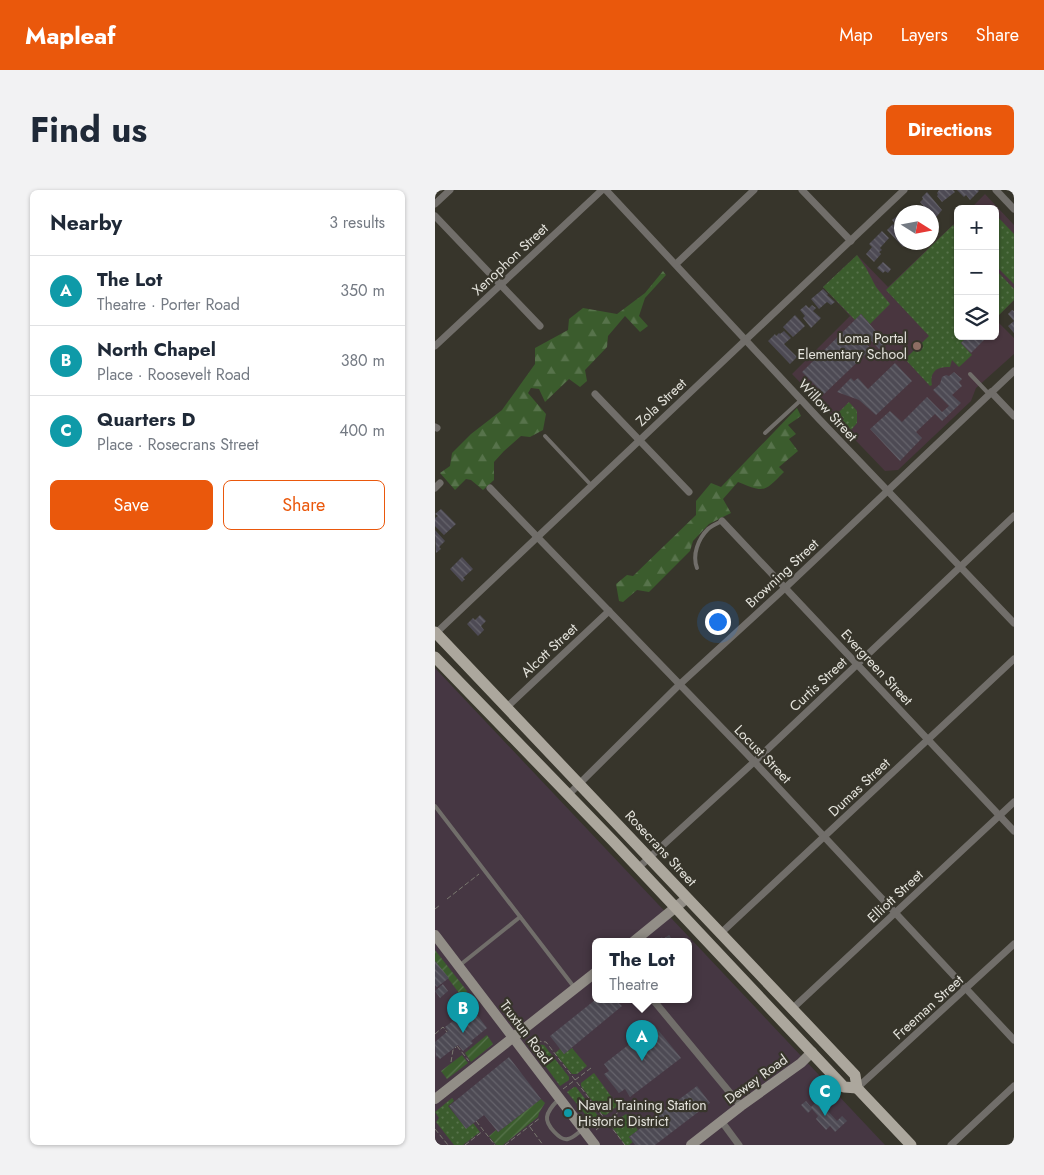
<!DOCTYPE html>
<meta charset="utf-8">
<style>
:root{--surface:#fff;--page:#f2f2f3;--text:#1f2937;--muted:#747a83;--line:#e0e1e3;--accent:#ea580c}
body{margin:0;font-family:Jost,sans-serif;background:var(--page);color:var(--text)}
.controls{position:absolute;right:15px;top:15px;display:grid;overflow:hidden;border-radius:8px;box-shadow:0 1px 4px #0004}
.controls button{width:45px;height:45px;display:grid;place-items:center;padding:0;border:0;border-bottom:1px solid var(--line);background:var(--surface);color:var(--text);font:25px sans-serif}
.compass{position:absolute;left:459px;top:15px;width:45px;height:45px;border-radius:50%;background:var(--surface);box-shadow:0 1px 4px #0004;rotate:101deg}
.you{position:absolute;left:282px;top:431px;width:18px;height:18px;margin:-12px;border:4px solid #fff;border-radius:50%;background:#1a73e8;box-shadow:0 0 0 8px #1a73e833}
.badge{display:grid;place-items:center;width:32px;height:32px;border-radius:50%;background:var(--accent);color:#fff;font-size:16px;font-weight:700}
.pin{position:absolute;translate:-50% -41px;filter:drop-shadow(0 1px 2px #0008)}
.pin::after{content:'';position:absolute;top:26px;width:18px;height:15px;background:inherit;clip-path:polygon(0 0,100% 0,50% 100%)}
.popup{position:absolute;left:157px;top:748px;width:100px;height:65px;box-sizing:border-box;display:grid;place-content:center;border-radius:8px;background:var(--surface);filter:drop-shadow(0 1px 4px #0005);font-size:16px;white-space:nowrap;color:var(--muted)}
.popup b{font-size:19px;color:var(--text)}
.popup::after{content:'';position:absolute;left:50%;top:100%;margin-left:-10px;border:10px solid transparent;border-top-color:var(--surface)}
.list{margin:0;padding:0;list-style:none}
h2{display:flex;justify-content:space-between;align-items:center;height:65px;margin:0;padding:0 20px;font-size:21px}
h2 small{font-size:16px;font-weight:400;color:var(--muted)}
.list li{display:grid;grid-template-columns:32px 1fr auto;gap:15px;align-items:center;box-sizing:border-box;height:70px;padding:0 20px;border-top:1px solid var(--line)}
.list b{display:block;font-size:19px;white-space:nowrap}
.list p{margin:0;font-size:16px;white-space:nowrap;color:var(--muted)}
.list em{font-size:16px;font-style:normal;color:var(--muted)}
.actions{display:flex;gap:10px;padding:15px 20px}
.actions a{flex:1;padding:11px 0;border:1px solid var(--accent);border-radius:8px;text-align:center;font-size:18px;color:var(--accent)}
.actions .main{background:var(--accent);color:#fff}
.icon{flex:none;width:28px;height:28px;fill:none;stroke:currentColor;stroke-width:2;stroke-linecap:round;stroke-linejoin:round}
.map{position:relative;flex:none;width:579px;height:955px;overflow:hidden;border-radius:8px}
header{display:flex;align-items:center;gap:30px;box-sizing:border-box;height:70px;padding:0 25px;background:var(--accent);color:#fff}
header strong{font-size:24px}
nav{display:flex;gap:28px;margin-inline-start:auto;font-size:18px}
.intro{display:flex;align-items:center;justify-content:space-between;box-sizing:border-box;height:120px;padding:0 30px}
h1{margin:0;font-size:35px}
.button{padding:12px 22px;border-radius:8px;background:var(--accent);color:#fff;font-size:18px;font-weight:700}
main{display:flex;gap:30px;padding:0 30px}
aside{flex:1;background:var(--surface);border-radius:8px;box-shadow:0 1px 4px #0004}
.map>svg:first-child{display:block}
</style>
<header>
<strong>Mapleaf</strong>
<nav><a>Map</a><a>Layers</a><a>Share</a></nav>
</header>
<div class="intro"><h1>Find us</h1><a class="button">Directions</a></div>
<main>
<aside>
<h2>Nearby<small>3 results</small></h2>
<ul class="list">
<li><span class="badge" style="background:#0f9aa8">A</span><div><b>The Lot</b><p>Theatre · Porter Road</p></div><em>350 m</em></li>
<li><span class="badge" style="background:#0f9aa8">B</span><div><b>North Chapel</b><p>Place · Roosevelt Road</p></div><em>380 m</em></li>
<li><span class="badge" style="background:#0f9aa8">C</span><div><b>Quarters D</b><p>Place · Rosecrans Street</p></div><em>400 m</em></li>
</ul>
<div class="actions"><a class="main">Save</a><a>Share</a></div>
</aside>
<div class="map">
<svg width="579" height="955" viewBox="0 0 579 955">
<defs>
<pattern id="grass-dots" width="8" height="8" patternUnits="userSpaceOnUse" patternTransform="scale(1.25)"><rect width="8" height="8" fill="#3b5c2d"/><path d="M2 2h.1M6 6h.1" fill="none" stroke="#57734b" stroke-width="1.8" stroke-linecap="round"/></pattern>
<pattern id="forest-firs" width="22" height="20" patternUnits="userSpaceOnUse" patternTransform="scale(1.25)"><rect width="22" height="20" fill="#3b5c2d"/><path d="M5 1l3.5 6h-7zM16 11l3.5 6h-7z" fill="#57734b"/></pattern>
<pattern id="garden-furrows" width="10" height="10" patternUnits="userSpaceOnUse" patternTransform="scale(1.25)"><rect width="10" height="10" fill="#3b5c2d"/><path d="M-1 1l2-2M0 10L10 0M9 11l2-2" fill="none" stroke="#57734b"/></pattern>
<pattern id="building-back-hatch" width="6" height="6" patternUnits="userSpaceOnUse" patternTransform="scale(1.25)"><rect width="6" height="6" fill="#4d4a54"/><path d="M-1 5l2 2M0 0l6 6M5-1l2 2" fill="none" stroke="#66646c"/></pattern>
</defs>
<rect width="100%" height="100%" fill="#37352b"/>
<path fill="#463743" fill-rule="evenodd" d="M0 478 221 712 450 955H0ZM161 752H253V810H161Z"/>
<g fill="#49363f">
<polygon points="550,4 579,35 579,110 560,129 560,19 535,19"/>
<polygon points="523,30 523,146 560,146 560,129 579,148 579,164 541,198 536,211 463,280 450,281 357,184 415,126 388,97 422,65 453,97"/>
</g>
<g fill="url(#grass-dots)">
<polygon points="560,24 579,44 579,94 560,75"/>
<path d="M518 35 523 39V146H533L526 153 537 165 524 177 517 170 515 177C503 176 494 181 497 195L495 196 470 169 494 146 451 100Z"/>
<polygon points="422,65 431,78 441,97 455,114 435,134 426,124 420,130 388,97"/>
<polygon points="560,79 579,99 579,110 560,129"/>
<polygon points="414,212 422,221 422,233 416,240 402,224"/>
<polygon points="99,854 109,855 134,887 134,890 125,896 95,855"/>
<polygon points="137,858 152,876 142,884 137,884 120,863 125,859 129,864"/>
<polygon points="159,883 181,913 184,911 185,914 171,925 167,924 146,896 146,893"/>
<polygon points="139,897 141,897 164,927 164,931 159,935 132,902"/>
<polygon points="17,908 19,911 13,916 31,938 38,933 45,942 28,955 19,955 1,932 4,928 0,922"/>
<polygon points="191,924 203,940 194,947 198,952 194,955 190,955 177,937 178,933"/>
</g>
<g fill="url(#forest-firs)">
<polygon points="228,81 231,85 210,108 204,126 213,136 205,142 190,126 173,146 172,157 150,180 152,191 145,197 134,189 110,212 104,199 96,198 93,203 111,224 108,240 95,247 86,246 69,261 59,272 59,290 48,300 36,290 31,289 20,300 5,283 15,276 17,263 36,244 67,220 100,174 100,158 133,140 134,129 148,118 182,124 210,103"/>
<path d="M362 218 366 226 353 235 361 244 354 249 363 261 344 277 349 282C329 302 330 303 303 292L288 309 296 323 274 334 258 351 255 361 214 402 202 400 188 412 184 411 181 394 192 385 198 386 261 325V311L276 293 286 297Z"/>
</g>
<g fill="url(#garden-furrows)">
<polygon points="0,760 32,801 27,807 0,771"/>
<polygon points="52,845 58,854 36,872 30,863"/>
<polygon points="27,865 33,873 12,889 6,881"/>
<polygon points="106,909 110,913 104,923 103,927 68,955 61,955 54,946 61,940 63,942"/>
</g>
<g fill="url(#building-back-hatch)">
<polygon points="504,0 518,0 520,2 507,12 502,6 503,5 502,3"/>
<polygon points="522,0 543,0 544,1 535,10 531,5 529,7"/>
<polygon points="492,2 507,20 498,31 497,22 490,22 489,21 491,19 485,12 488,9 487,7"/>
<polygon points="479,15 486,22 471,22 469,21"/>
<polygon points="462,26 467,31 467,52 473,52 468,57 452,40 458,34 461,37 462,36 457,30"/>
<polygon points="447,41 454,48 445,58 447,60 444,62 446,64 439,72 431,64 437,57 434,54"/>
<polygon points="448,72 456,79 453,83 450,81 448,83 442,78"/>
<polygon points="388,99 393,104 392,105 400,112 396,115 392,112 384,119 376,109"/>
<polygon points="371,115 374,118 377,115 381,118 378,121 386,128 376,138 368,128 370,126 365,120"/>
<polygon points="577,120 579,121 579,143 573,136 579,131 573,124"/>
<polygon points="426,124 451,153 444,159 430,144 426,148 436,159 389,204 367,182"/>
<polygon points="360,125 370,136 358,147 348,137"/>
<polygon points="349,141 356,148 349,154 362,167 355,174 333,151 340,144 341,146 344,143 345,144"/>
<polygon points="533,146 553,146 536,163 526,153"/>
<polygon points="460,173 477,191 441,225 424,210 402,202 416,188 419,191 423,188 433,199"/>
<polygon points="519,182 527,189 524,192 527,196 517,205 526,213 507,231 500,224 481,242 487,248 465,271 435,239 455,221 467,232 492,207 507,222 514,216 498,200 505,194 507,187 511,185 514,186"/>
<polygon points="6,319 21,334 9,345 0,336 0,328 3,326 0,324"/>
<polygon points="0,340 10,351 4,357 6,359 1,363"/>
<polygon points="27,367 38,379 28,388 30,389 27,392 15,379"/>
<polygon points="45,425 51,431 46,436 49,440 43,446 32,434 38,428 40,430"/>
<polygon points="234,745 239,752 219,752 227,747 228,749"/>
<polygon points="0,771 14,788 2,797 0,795"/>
<polygon points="8,794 13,801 5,808 0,801"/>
<polygon points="160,810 181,810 187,816 129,864 115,846"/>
<polygon points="36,817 52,838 36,851 38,853 28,861 23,855 5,869 2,866 1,867 0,852 13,841 10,837 18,831 19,832 25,828 28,831 36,825 33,820"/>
<polygon points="219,835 246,868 195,907 190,899 184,903 169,884 174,881 169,874"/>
<polygon points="74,867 106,909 63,942 49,925 31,939 14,916"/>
<polygon points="262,896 275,913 220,955 200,955 194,947"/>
<polygon points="383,910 388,915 392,911 396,914 391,919 402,931 407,926 412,931 400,942 395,936 391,940 381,929 383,926 377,919 373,923 366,915 371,911 376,917"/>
</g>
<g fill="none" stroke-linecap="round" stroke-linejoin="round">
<g stroke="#7a7970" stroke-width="1" stroke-dasharray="5 2.5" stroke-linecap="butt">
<polyline points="12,709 44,684"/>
<polyline points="0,719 5,715"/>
<polyline points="0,844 8,837 12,842"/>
<polyline points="94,850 111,852 190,955"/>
<polyline points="22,856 34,871"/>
<polyline points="16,872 18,860 21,857"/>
<polyline points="128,899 156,878"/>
<polyline points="41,931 60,955"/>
<polyline points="95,937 108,955"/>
<polyline points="0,939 13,955"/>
<polyline points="161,940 189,918"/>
<polyline points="30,955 48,941"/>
<polyline points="70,955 105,928"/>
</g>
<g stroke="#716e6a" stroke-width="4">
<polyline points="535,184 554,204"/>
<polyline points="330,243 366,210"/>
<polyline points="110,246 156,295"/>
<path d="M262 378C257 365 263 349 273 339 276 336 283 333 287 331"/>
<polyline points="0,616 139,797"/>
<polyline points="25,775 85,727"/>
<path d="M123 910C119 914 113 920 112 927 111 935 125 951 133 949 138 948 143 943 147 940"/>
</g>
<g stroke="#716e6a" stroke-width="7">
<polyline points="171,0 384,229 579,433"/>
<polyline points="367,0 416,51"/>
<polyline points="561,0 579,19"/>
<polyline points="0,14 15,0"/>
<polyline points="0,26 105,136"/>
<polyline points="241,74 319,0"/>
<polyline points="0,156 167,0"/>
<polyline points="556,202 579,226"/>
<polyline points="160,204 254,302"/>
<polyline points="0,237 2,238"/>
<polyline points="0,298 5,293"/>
<polyline points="55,298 311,563 579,850"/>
<polyline points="287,331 579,641"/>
<polyline points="1,443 469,0"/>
<polyline points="72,517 174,421"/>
<polyline points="133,605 244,495 350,398 579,181"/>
<polyline points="203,678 319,572 579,326"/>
<polyline points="286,743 579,469"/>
<polyline points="219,811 306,916"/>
<polyline points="357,819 579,612"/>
<polyline points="422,898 579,754"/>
<polyline points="287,932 304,955"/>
<polyline points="516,955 579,896"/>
</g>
<g stroke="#928e87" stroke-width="10">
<polyline points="0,745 160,955"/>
<polyline points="198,752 252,708"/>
<polyline points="0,909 161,782"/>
<polyline points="256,955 306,916 366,873 377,862"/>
</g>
<g stroke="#aca79d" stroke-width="11">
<polyline points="0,442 420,885 422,898 476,955"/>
<polyline points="0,467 178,651 409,897 422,898"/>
</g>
</g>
<circle fill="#8d6e63" stroke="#37352b" stroke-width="2" cx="482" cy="156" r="5"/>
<circle fill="#0f9aa8" stroke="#37352b" stroke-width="2" cx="133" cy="923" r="5"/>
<g text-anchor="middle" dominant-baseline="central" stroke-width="4.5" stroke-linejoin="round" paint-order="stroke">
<g font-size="14" fill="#e4e3dc" stroke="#37352b">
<text transform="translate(75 69) rotate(-43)">Xenophon Street</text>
<text transform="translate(226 212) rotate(-43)">Zola Street</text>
<text transform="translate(393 220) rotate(47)">Willow Street</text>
<text transform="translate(347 383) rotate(-43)">Browning Street</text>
<text transform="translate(114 460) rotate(-43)">Alcott Street</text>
<text transform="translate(442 477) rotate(47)">Evergreen Street</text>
<text transform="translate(383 494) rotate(-43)">Curtis Street</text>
<text transform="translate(328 564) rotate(46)">Locust Street</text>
<text transform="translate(424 597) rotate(-43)">Dumas Street</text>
<text transform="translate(226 658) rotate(47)">Rosecrans Street</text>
<text transform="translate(460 706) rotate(-43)">Elliott Street</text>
<text transform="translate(493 817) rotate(-42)">Freeman Street</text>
<text transform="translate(91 842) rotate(53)">Truxtun Road</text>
<text transform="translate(321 889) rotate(-36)">Dewey Road</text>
</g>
<g font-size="14" fill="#e4e3dc" stroke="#37352b" text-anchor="end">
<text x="472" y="148">Loma Portal<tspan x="472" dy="16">Elementary School</tspan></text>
<text x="143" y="915" text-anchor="start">Naval Training Station<tspan x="143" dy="16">Historic District</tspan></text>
</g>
</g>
</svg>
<div class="controls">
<button>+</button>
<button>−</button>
<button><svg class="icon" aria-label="layers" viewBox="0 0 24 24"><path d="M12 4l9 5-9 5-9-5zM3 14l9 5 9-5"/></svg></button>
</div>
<svg class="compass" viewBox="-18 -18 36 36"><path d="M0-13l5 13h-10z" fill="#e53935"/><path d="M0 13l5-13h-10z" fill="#747a83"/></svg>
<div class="you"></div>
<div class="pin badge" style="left:207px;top:871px;background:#0f9aa8">A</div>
<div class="popup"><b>The Lot</b>Theatre</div>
<div class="pin badge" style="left:28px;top:843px;background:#0f9aa8">B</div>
<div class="pin badge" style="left:390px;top:926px;background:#0f9aa8">C</div>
</div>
</main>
